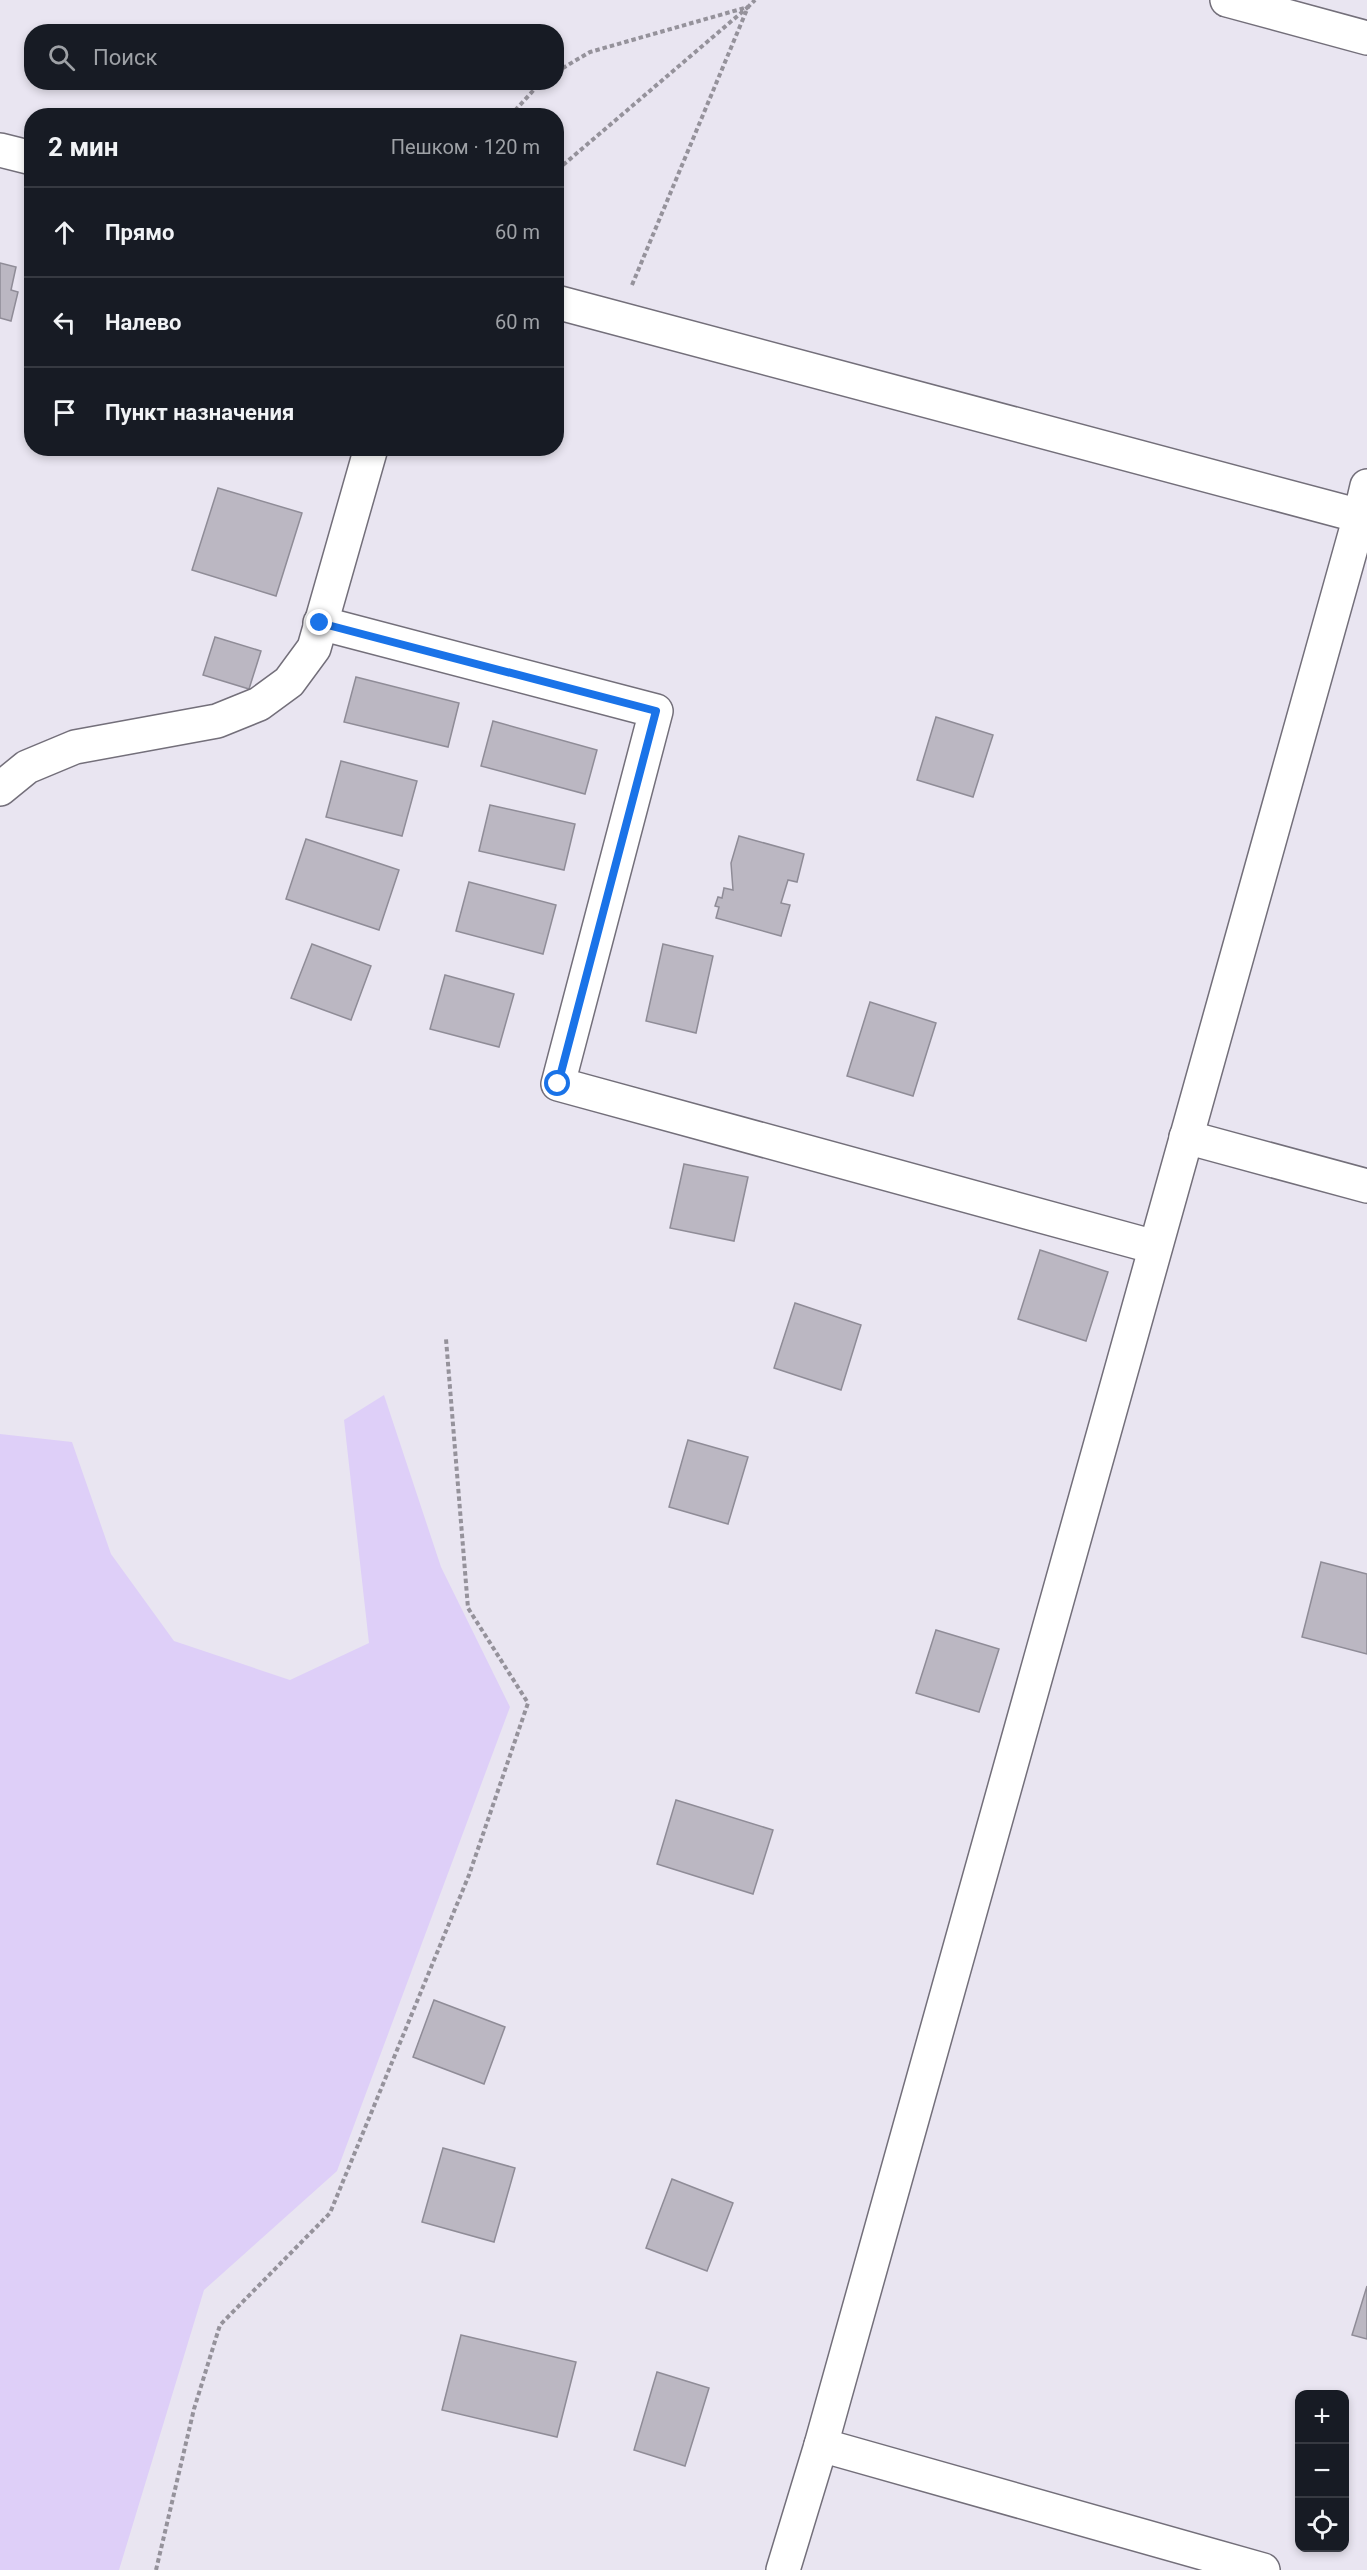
<!DOCTYPE html>
<html lang="ru">
<meta charset="utf-8">
<style>
:root{--surface:#171b24;--page:#20242c;--text:#f1f3f6;--muted:#9ea1a6;--line:#363941}
body{margin:0;font-family:Roboto,sans-serif;background:var(--page);color:var(--text)}
.controls{position:absolute;right:18px;bottom:18px;display:grid;overflow:hidden;border-radius:12px;box-shadow:0 3px 9px #0003}
.controls button{width:54px;height:54px;display:grid;place-items:center;padding:0;border:0;border-bottom:2px solid var(--line);background:var(--surface);color:var(--text);font:30px sans-serif}
.stop{position:absolute;width:18px;height:18px;margin:-14px;border:4px solid #1a73e8;border-radius:50%;background:#fff}
.stop.end{background:#1a73e8;border-color:#fff;box-shadow:0 2px 6px #0008}
.list{margin:0;padding:0;list-style:none}
h2{display:flex;justify-content:space-between;align-items:center;height:78px;margin:0;padding:0 24px;font-size:26px}
h2 small{font-size:20px;font-weight:400;color:var(--muted)}
.list li{display:grid;grid-template-columns:39px 1fr auto;gap:18px;align-items:center;box-sizing:border-box;height:90px;padding:0 24px;border-top:2px solid var(--line)}
.list b{display:block;font-size:22px;white-space:nowrap}
.list em{font-size:20px;font-style:normal;color:var(--muted)}
.icon{flex:none;width:33px;height:33px;fill:none;stroke:currentColor;stroke-width:2;stroke-linecap:round;stroke-linejoin:round}
.map{position:relative;flex:none;width:1367px;height:2570px;overflow:hidden}
.search{position:absolute;background:var(--surface);box-shadow:0 3px 9px #0003;left:24px;top:24px;width:540px;height:66px;display:flex;align-items:center;gap:15px;box-sizing:border-box;padding:0 21px;border-radius:24px;color:var(--muted);font-size:22px}
.panel{position:absolute;background:var(--surface);box-shadow:0 3px 9px #0003;left:24px;top:108px;width:540px;height:348px;border-radius:24px}
.map>svg:first-child{display:block}
</style>
<div class="map">
<svg width="1367" height="2570" viewBox="0 0 1367 2570">
<rect width="100%" height="100%" fill="#e9e5f1"/>
<polygon fill="#decff8" points="384,1395 441,1567 510,1707 337,2171 204,2290 119,2570 0,2570 0,1434 72,1442 111,1554 174,1641 290,1680 369,1643 344,1420"/>
<g fill="#bbb7c2" stroke="#8f8c97" stroke-width="1.5">
<polygon points="0,263 16,267 11,290 18,292 11,321 0,318"/>
<polygon points="218,488 302,513 276,596 192,570"/>
<polygon points="215,637 261,651 249,689 203,675"/>
<polygon points="356,677 459,703 448,747 344,722"/>
<polygon points="936,717 993,735 973,797 917,780"/>
<polygon points="493,721 597,750 585,794 481,766"/>
<polygon points="341,761 417,781 402,836 326,817"/>
<polygon points="490,805 575,824 564,870 479,851"/>
<polygon points="739,836 804,854 797,882 788,880 781,903 790,905 781,936 716,918 719,907 715,906 718,897 722,898 724,888 733,890 731,863"/>
<polygon points="306,839 399,870 379,930 286,899"/>
<polygon points="469,882 556,905 543,954 456,931"/>
<polygon points="312,944 371,966 351,1020 291,998"/>
<polygon points="663,944 713,956 696,1033 646,1021"/>
<polygon points="445,975 514,994 499,1047 430,1029"/>
<polygon points="870,1002 936,1023 913,1096 847,1076"/>
<polygon points="684,1164 748,1177 734,1241 670,1228"/>
<polygon points="1040,1250 1108,1272 1086,1341 1018,1319"/>
<polygon points="795,1303 861,1325 841,1390 774,1368"/>
<polygon points="688,1440 748,1457 728,1524 669,1507"/>
<polygon points="1321,1562 1367,1574 1367,1654 1302,1637"/>
<polygon points="936,1630 999,1649 979,1712 916,1693"/>
<polygon points="676,1800 773,1830 753,1894 657,1864"/>
<polygon points="434,2000 505,2027 484,2084 413,2057"/>
<polygon points="443,2148 515,2168 494,2242 422,2222"/>
<polygon points="672,2179 733,2203 707,2271 646,2248"/>
<polygon points="1367,2286 1367,2339 1352,2335"/>
<polygon points="461,2335 576,2362 557,2437 442,2410"/>
<polygon points="657,2372 709,2388 685,2466 634,2450"/>
</g>
<g fill="none" stroke-linecap="round" stroke-linejoin="round">
<g stroke="#736f7a" stroke-width="36">
<g id="minor">
<polyline points="1227,0 1367,38"/>
<polyline points="0,150 32,158"/>
<polyline points="556,302 1360,516 821,2445 1263,2570"/>
<polyline points="1367,486 1360,516 1367,518"/>
<polyline points="320,623 656,711 558,1084 1155,1247"/>
<polyline points="0,789 27,767 75,747 217,721 259,704 289,682 314,648 371,448"/>
<polyline points="1186,1137 1367,1186"/>
<polyline points="783,2570 821,2445"/>
</g>
</g>
<g stroke="#95929b" stroke-width="4" stroke-dasharray="4.5 3" stroke-linecap="butt">
<polyline points="556,72 590,52 748,7 556,171"/>
<polyline points="510,116 541,82"/>
<polyline points="632,285 748,7 755,0"/>
<polyline points="156,2570 194,2409 220,2325 330,2213 469,1875 528,1703 468,1608 446,1339"/>
</g>
<use href="#minor" stroke="#fff" stroke-width="33"/>
</g>
<g fill="none" stroke-linecap="round" stroke-linejoin="round">
<polyline stroke="#1a73e8" stroke-width="8" points="320,623 656,711 558,1084"/>
</g>
</svg>
<div class="controls">
<button>+</button>
<button>−</button>
<button><svg class="icon" aria-label="locate" viewBox="0 0 24 24"><circle cx="12" cy="12" r="6"/><path d="M12 2v4M12 18v4M2 12h4M18 12h4"/></svg></button>
</div>
<div class="stop" style="left:558px;top:1084px"></div>
<div class="stop end" style="left:320px;top:623px"></div>
<div class="search"><svg class="icon" aria-label="search" viewBox="0 0 24 24"><circle cx="10" cy="10" r="6"/><path d="M15 15l6 6"/></svg>Поиск</div>
<section class="panel">
<h2>2 мин<small>Пешком · 120 m</small></h2>
<ul class="list">
<li><svg class="icon" aria-label="ahead" viewBox="0 0 24 24"><path d="M12 20V5M6 11l6-6 6 6"/></svg><div><b>Прямо</b></div><em>60 m</em></li>
<li><svg class="icon" aria-label="left" viewBox="0 0 24 24"><path d="M17 20v-9H6M10 6l-5 5 5 5"/></svg><div><b>Налево</b></div><em>60 m</em></li>
<li><svg class="icon" aria-label="arrive" viewBox="0 0 24 24"><path d="M6 21V4h12l-3 4 3 4H6"/></svg><div><b>Пункт назначения</b></div></li>
</ul>
</section>
</div>
